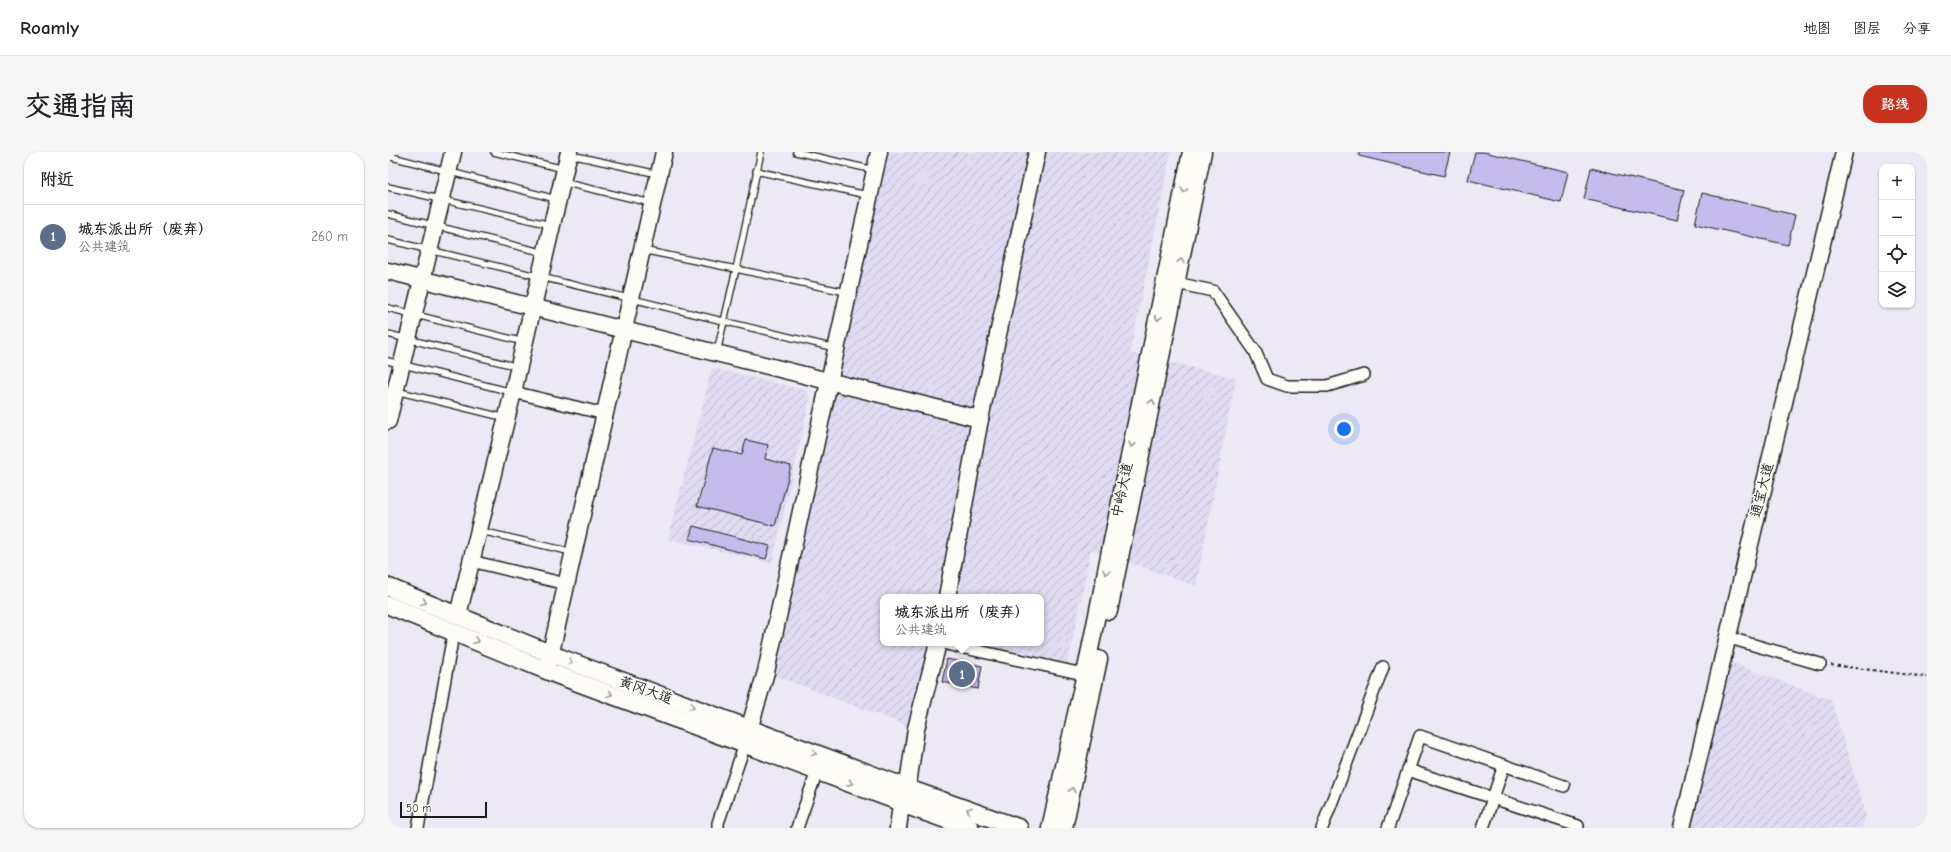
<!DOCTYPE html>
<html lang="zh">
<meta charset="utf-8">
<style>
:root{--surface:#fff;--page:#f6f6f6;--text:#202124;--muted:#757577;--line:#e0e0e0;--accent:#c8321e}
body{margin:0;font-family:"Comic Neue","LXGW WenKai TC",sans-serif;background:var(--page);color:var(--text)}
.controls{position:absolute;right:12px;top:12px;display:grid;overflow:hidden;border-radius:8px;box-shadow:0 1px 3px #0004}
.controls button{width:36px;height:36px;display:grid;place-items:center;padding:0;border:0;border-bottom:1px solid var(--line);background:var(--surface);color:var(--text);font:20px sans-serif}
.scale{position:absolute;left:12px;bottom:10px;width:87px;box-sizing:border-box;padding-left:4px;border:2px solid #1c1c1c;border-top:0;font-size:11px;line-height:14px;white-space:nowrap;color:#1c1c1c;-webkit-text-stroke:3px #fdfcf7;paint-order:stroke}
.you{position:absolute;left:956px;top:277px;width:14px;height:14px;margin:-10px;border:3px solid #fff;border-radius:50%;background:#1a73e8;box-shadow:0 0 0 6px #1a73e833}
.badge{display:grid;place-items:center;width:26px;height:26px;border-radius:50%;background:var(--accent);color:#fff;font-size:13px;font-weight:700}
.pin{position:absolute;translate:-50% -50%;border:2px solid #fff;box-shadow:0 1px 4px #0006}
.popup{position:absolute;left:492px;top:442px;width:164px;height:52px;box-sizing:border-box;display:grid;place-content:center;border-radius:8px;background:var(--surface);filter:drop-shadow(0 1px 3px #0005);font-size:13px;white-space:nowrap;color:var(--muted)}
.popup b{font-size:15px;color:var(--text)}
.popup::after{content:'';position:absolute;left:50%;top:100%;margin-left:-8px;border:8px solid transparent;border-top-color:var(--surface)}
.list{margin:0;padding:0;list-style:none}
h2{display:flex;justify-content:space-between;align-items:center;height:52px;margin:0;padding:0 16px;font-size:17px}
h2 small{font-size:13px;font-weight:400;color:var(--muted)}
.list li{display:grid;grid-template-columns:26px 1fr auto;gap:12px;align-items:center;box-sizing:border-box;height:64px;padding:0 16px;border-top:1px solid var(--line)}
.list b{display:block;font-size:15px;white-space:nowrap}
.list p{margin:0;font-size:13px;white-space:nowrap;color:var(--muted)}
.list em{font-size:13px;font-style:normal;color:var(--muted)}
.icon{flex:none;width:22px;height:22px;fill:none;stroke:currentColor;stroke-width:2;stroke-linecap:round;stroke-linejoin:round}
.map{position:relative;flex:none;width:1539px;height:676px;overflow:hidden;border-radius:16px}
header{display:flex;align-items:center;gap:24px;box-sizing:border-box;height:56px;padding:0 20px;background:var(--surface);border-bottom:1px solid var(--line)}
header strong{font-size:19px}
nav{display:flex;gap:22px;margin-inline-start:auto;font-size:14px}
.intro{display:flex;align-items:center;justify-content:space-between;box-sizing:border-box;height:96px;padding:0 24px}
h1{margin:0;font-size:28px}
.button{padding:10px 18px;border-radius:16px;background:var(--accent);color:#fff;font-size:14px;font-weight:700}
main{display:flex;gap:24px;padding:0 24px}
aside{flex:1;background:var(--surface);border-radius:16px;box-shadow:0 1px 3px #0004}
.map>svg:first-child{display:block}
</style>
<header>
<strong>Roamly</strong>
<nav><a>地图</a><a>图层</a><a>分享</a></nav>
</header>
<div class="intro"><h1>交通指南</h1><a class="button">路线</a></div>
<main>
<aside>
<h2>附近<small></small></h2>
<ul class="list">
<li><span class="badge" style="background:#5c6f8a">1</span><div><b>城东派出所（废弃）</b><p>公共建筑</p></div><em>260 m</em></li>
</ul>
</aside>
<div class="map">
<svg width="1539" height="676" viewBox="0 0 1539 676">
<defs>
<pattern id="industrial-furrows" width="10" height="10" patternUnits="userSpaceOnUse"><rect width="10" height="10" fill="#e0daf2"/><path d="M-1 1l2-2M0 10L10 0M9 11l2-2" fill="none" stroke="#c0bacf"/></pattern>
</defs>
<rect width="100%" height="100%" fill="#ece8f4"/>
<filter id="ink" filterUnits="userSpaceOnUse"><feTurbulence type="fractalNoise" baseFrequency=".025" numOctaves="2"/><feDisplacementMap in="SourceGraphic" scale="8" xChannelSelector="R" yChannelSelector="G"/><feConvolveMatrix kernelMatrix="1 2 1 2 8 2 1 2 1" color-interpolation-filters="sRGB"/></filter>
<g filter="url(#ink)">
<g fill="url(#industrial-furrows)" fill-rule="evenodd">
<path d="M490 0H783L742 201 848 226 808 434 703 397 677 525 549 498 528 577 378 520ZM495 445H653V491H495Z"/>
<polygon points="324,216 418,238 422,247 384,411 280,387"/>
<polygon points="1342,510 1443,548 1478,662 1474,676 1303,676"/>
</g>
<g fill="#c5bbed" stroke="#1c1c1c">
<polygon points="971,0 1062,0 1056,24 971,4"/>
<polygon points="1087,0 1096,0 1180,20 1173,50 1080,28"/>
<polygon points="1203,16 1296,38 1289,68 1196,47"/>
<polygon points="1314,41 1407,63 1400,93 1307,72"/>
<polygon points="358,288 380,293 377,307 403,314 387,374 309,354 325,296 354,303"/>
<polygon points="305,374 382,394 378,407 301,387"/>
<polygon points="559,507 594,514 590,537 554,530"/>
</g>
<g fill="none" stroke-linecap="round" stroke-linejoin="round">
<g stroke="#1c1c1c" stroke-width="8">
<g id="lane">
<polyline points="106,0 176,17"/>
<polyline points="408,0 486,18"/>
<polyline points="183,3 270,22"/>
<polyline points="0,4 168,47"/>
<polyline points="368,19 479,43"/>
<polyline points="174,30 263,51"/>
<polyline points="0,35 163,73"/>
<polyline points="0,62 157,101"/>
<polyline points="0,88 447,196"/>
<polyline points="254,98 348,117 373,0"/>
<polyline points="0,156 136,190"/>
<polyline points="0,182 130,215"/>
<polyline points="329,200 348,117 458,140"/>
<polyline points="0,209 124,240"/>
<polyline points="8,239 118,266"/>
<polyline points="93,379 184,400"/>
</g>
</g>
<g stroke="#1c1c1c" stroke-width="14">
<g id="street">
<polyline points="788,131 825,139 867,199 879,227 899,234 939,234 976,223"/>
<polyline points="125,240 217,262"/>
<polyline points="83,409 178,432"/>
<polyline points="1338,485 1432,512"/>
<polyline points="554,491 704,524"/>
<polyline points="1020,618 1190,674"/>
<polyline points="30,676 65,483"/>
<polyline points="330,676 330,671 356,595"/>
<polyline points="409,676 428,622"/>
<polyline points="934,676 995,515"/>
<polyline points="1000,676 1032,584 1176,634"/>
<polyline points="1095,676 1116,613"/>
</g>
</g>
<g stroke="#1c1c1c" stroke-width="19">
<g id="secondary">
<polyline points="0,119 592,267"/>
<polyline points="0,269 65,0"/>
<polyline points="559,445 592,267 649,0"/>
<polyline points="721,459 815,0"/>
<polyline points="70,463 125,240 181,0"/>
<polyline points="158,515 163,500 276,0"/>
<polyline points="362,574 378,520 491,0"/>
<polyline points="510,676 513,652 520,632 528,577 550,491"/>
<polyline points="662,676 697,522 803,0"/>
<polyline points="676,676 711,507"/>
<polyline points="1294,676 1456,0"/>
</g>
</g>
<g stroke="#1c1c1c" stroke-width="20">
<g id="primary">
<polyline points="0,435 173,506 517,635"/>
<polyline points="0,453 167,522 507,648"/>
<polyline points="524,638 631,676"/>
<polyline points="520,654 582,676"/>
</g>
</g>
<polyline stroke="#1c1c1c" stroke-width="2" stroke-dasharray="3 3" stroke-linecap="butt" points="1443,513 1539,525"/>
<use href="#lane" stroke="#fdfcf7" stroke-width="5.5"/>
<use href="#street" stroke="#fdfcf7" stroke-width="11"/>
<use href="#secondary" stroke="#fdfcf7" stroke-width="16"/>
<use href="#primary" stroke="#fdfcf7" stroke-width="17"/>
</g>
<defs><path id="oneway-chevron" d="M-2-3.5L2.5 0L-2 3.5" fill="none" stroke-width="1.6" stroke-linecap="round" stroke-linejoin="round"/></defs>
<g stroke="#989794">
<use href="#oneway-chevron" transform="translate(796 38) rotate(102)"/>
<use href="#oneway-chevron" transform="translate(793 109) rotate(-78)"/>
<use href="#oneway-chevron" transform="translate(770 166) rotate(102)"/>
<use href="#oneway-chevron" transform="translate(764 250) rotate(-78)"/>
<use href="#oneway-chevron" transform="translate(744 293) rotate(102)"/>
<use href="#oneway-chevron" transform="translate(718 420) rotate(102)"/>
<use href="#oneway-chevron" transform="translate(36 450) rotate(22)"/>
<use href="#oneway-chevron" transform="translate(88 489) rotate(22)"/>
<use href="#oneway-chevron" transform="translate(182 510) rotate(20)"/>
<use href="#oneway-chevron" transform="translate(222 542) rotate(20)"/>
<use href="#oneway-chevron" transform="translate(304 555) rotate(20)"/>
<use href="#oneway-chevron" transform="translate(426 601) rotate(20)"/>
<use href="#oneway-chevron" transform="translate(462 631) rotate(20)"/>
<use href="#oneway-chevron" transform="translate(684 638) rotate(-78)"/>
<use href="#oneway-chevron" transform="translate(581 658) rotate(-160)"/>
</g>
</g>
<g text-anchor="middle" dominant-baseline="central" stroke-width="3" stroke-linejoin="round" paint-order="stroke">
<g font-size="14" fill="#1c1c1c" stroke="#fdfcf7">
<text transform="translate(734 338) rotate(-78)">中岭大道</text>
<text transform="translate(1374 338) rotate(-76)">通宝大道</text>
<text transform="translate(258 538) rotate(20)">黄冈大道</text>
</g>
</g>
</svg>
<div class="controls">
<button>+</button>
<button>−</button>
<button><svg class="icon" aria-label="locate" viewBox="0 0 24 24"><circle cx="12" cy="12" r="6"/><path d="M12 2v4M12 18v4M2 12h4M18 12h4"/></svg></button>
<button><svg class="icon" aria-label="layers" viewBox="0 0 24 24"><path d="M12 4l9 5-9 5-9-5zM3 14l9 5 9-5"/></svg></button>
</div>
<div class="scale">50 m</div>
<div class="you"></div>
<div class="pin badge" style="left:574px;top:522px;background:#5c6f8a">1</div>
<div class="popup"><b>城东派出所（废弃）</b>公共建筑</div>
</div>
</main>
